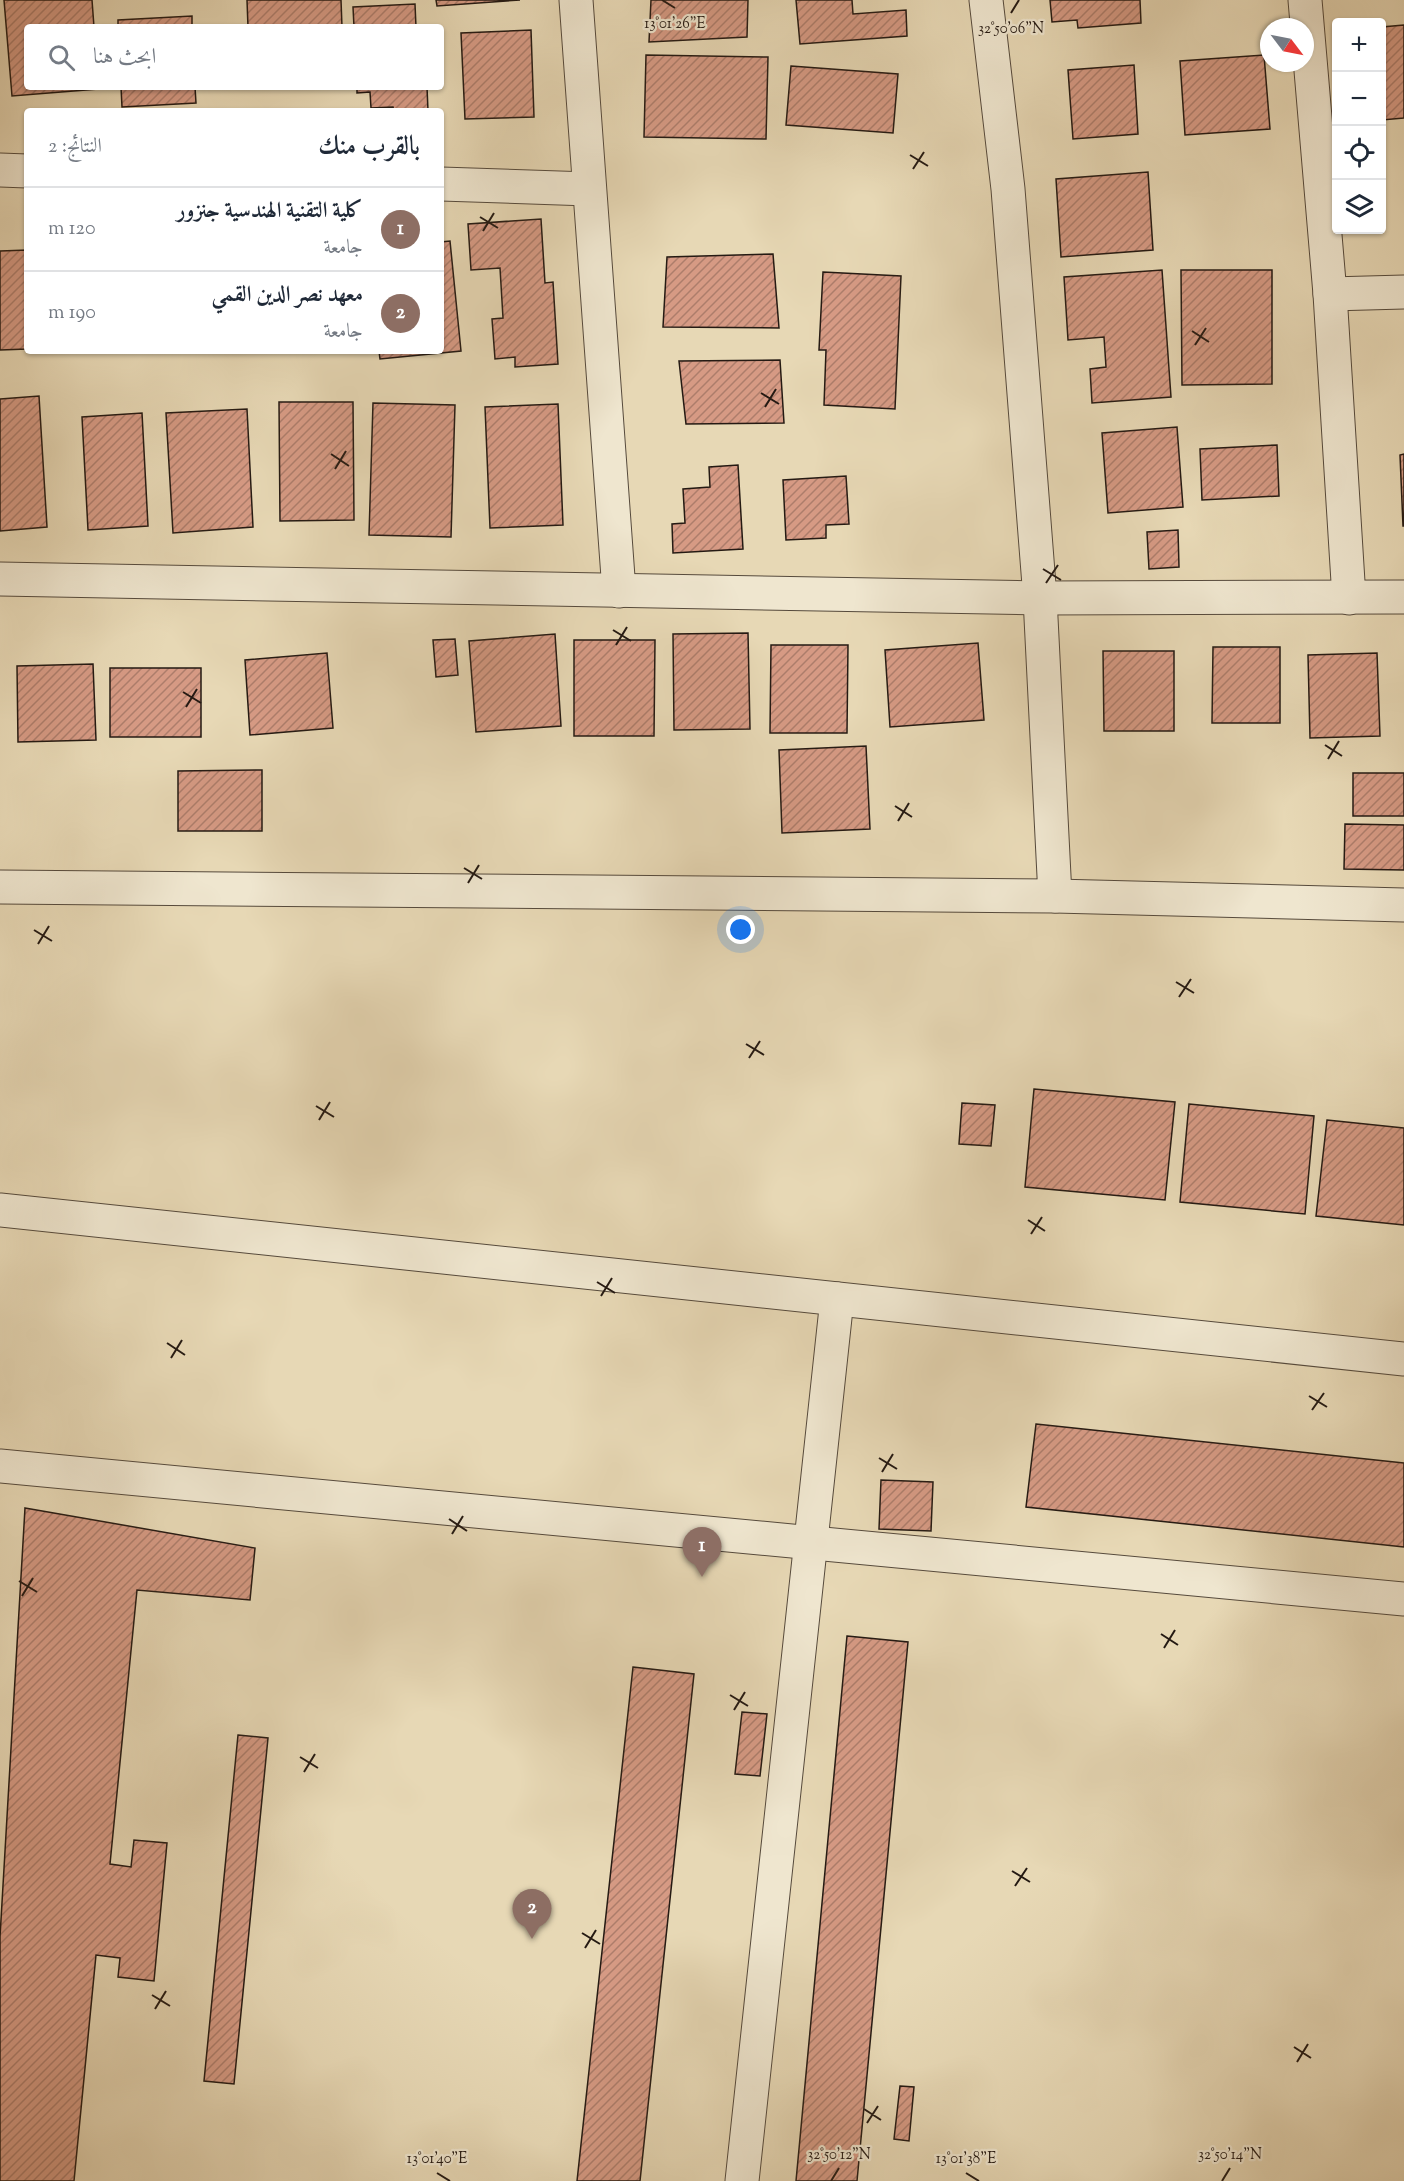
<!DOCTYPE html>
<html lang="ar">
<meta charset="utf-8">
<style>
:root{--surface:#fff;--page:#f6f6f7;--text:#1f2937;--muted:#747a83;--line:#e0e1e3;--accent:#8f2418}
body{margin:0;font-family:"Sorts Mill Goudy",Amiri,serif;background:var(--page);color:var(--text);direction:rtl}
.controls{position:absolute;right:18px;top:18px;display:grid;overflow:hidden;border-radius:6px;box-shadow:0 2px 4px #0004}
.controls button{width:54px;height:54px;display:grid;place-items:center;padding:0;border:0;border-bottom:2px solid var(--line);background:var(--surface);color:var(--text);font:30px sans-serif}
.compass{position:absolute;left:1260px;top:18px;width:54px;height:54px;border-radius:50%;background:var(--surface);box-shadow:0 2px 4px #0004;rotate:122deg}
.you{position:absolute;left:741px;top:930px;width:21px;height:21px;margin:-15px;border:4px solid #fff;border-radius:50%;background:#1a73e8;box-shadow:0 0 0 9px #1a73e833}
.badge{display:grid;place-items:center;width:39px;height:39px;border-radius:50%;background:var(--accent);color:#fff;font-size:20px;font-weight:700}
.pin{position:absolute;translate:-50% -50px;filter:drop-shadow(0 2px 3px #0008)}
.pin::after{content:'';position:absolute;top:32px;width:21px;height:18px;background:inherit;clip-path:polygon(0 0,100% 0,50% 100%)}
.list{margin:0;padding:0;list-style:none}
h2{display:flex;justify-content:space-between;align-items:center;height:78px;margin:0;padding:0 24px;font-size:26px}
h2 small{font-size:20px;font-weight:400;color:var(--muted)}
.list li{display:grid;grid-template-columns:39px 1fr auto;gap:18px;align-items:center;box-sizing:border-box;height:84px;padding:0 24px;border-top:2px solid var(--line)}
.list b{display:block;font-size:22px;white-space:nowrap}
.list p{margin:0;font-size:20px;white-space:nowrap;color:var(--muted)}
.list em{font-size:20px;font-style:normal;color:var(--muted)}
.icon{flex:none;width:33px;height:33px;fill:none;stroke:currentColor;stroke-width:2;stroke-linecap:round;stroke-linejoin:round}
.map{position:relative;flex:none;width:1404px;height:2181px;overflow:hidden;direction:ltr}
.search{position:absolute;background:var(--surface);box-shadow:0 2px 4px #0004;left:24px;top:24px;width:420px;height:66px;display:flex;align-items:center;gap:15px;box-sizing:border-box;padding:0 21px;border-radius:6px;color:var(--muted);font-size:22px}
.panel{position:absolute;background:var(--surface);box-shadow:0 2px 4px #0004;left:24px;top:108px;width:420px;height:246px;border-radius:6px;direction:rtl}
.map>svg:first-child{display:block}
</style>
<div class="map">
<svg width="1404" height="2181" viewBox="0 0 1404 2181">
<defs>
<pattern id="building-hatch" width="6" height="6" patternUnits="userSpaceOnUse" patternTransform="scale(1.5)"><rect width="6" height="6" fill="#d69a84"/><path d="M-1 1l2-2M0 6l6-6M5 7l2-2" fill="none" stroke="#ad7d6b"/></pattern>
</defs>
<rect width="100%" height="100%" fill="#e7d8b5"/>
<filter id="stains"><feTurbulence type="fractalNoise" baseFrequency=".00333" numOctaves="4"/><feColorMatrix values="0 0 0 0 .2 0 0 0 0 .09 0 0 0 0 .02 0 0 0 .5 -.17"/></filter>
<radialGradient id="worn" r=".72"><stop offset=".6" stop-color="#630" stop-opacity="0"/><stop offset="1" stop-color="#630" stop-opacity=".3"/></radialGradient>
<g fill="url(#building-hatch)" stroke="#251a13" stroke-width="1.5">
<polygon points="4,0 92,0 94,27 27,27 27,87 98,87 98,89 12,96"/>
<polygon points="247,0 341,0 342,27 248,27"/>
<polygon points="436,0 520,0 437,6"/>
<polygon points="651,0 748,0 747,37 649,42"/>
<polygon points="796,0 852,0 853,14 906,10 907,36 800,44"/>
<polygon points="1050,0 1140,0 1141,23 1078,28 1077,20 1052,22"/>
<polygon points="415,4 416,27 354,27 353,7"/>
<polygon points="192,16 192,27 118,27 118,20"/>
<polygon points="1404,25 1404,118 1382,120 1382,27"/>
<polygon points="531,30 534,117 465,119 461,33"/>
<polygon points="646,55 768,57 766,139 644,137"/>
<polygon points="1264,55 1270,129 1185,135 1180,61"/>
<polygon points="1134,65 1138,134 1073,139 1068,70"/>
<polygon points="791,66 898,74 893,133 786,125"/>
<polygon points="121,87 195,87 196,103 122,107"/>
<polygon points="357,87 427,87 428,111 394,111 393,107 371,108 370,92 357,93"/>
<polygon points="1148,172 1153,250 1061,257 1056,179"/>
<polygon points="541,219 545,283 553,282 558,364 515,367 515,357 495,359 492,319 503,318 500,268 471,270 468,224"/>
<polygon points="450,241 461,351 380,359 379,351 441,351 441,242"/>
<polygon points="27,250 27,349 0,350 0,251"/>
<polygon points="773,254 779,328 663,327 667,257"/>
<polygon points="1162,270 1171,397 1092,403 1090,369 1106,367 1104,337 1068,340 1064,277"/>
<polygon points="1181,270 1272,270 1272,384 1182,385"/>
<polygon points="823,272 901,276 895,409 824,405 826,350 819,350"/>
<polygon points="780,360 784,423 686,424 679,361"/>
<polygon points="39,396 47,527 0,531 0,399"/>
<polygon points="279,402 353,402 354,520 280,521"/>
<polygon points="373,403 455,405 451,537 369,535"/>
<polygon points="558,404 563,525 490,528 485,407"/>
<polygon points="247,409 253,527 173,533 166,413"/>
<polygon points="142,413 148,526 88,530 82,417"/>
<polygon points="1177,427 1183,507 1108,513 1102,433"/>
<polygon points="1277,445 1279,496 1202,500 1200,449"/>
<polygon points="1404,454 1404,526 1403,526 1400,455"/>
<polygon points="738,465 743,549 673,553 672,524 685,523 683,489 710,487 709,467"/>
<polygon points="846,476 849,524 826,525 826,538 786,540 783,480"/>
<polygon points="1178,530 1179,567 1149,569 1147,532"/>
<polygon points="748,633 750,729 674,730 673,634"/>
<polygon points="555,634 561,726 476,732 469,641"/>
<polygon points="455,639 458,675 436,677 433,640"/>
<polygon points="574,640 655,640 654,736 574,736"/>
<polygon points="978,643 984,720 890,727 885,650"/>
<polygon points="771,645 848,645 847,733 770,733"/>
<polygon points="1213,647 1280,647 1280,723 1212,723"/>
<polygon points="1103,651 1174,651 1174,731 1104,731"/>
<polygon points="327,653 333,728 250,735 245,660"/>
<polygon points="1377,653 1380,736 1310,738 1308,655"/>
<polygon points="93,664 96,740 18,742 17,666"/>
<rect x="110" y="668" width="91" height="69"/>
<polygon points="866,746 870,829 782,833 779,750"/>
<polygon points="262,770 262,831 178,831 178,771"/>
<rect x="1353" y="773" width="51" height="43"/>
<polygon points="1345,824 1404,825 1404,870 1344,869"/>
<polygon points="1034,1089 1175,1102 1165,1200 1025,1187"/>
<polygon points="962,1103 995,1105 991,1146 959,1144"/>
<polygon points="1189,1104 1314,1116 1305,1214 1180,1202"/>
<polygon points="1327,1120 1404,1128 1404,1225 1316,1216"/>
<polygon points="1036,1424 1404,1463 1404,1547 1026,1507"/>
<polygon points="881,1480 933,1482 931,1531 879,1529"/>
<polygon points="25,1508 255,1548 250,1600 137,1590 110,1864 131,1867 134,1840 167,1843 154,1981 118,1977 120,1958 96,1955 74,2181 0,2181 0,1937"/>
<polygon points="847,1636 908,1642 857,2181 796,2181"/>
<polygon points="633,1667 694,1674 640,2181 577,2181"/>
<polygon points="742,1712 767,1714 760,1776 735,1774"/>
<polygon points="238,1735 268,1738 234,2084 204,2081"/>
<polygon points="900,2086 914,2087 909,2141 894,2139"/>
</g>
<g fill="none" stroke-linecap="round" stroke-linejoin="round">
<g stroke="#564a3c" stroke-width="35">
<g id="minor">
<polyline points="576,0 619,591"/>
<polyline points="1305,0 1330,294 1349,598"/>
<polyline points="0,170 27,171"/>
<polyline points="441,184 589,189"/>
<polyline points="1330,294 1404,292"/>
<polyline points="0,579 1040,598 1404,597"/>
<polyline points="0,887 1055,896 1040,598 1008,189 986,0"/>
<polyline points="1055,896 1404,905"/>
<polyline points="0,1210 1404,1359"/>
<polyline points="0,1466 1404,1599"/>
<polyline points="742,2181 837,1299"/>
</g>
</g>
<use href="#minor" stroke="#efe6cf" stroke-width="33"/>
</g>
<path fill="none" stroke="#251a13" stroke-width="2" d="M662 0 675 8M1011 13 1019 0M910 155 928 166M913 169 924 152M480 217 498 228M483 231 494 213M1192 331 1209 342M1195 345 1206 328M761 393 779 404M765 407 776 389M331 454 349 466M335 469 346 451M1043 569 1061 580M1046 583 1058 565M613 630 631 641M616 645 627 627M183 692 201 703M186 707 197 689M1325 745 1342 756M1328 759 1339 741M895 806 912 817M898 821 909 803M464 868 482 879M468 883 479 865M34 930 52 941M38 944 49 926M1176 982 1194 993M1179 997 1191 979M746 1044 764 1055M749 1058 760 1041M316 1106 334 1117M319 1120 330 1102M1028 1220 1045 1231M1031 1234 1042 1217M597 1282 615 1293M601 1296 612 1278M167 1343 185 1355M171 1358 182 1340M1309 1396 1327 1407M1312 1410 1324 1393M879 1458 897 1469M882 1472 893 1454M449 1519 467 1531M452 1534 463 1516M19 1581 37 1592M22 1596 33 1578M1161 1634 1178 1645M1164 1648 1175 1630M730 1695 748 1706M734 1710 745 1692M300 1757 318 1768M304 1772 315 1754M1012 1871 1030 1882M1015 1886 1027 1868M582 1933 600 1944M585 1948 596 1930M152 1995 170 2006M155 2009 166 1991M1294 2047 1311 2058M1297 2062 1308 2044M864 2109 881 2120M867 2123 878 2106M437 2173 450 2181M966 2173 979 2181M831 2181 839 2168M1222 2181 1230 2168"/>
<g font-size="15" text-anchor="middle" fill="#251a13" stroke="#efe6cf" stroke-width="4.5" stroke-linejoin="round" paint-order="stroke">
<text x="675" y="28">13°01'26"E</text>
<text x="1011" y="33">32°50'06"N</text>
<text x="839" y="2159">32°50'12"N</text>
<text x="1230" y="2159">32°50'14"N</text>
<text x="437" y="2163">13°01'40"E</text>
<text x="966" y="2163">13°01'38"E</text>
</g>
<rect width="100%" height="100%" filter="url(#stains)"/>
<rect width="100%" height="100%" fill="url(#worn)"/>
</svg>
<div class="controls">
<button>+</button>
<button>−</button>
<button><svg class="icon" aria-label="locate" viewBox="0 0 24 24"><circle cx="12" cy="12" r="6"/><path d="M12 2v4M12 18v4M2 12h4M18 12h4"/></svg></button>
<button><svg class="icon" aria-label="layers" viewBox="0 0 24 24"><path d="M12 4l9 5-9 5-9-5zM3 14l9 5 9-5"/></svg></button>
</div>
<svg class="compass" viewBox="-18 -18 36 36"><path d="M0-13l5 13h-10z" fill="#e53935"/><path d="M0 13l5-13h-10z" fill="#747a83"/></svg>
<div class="you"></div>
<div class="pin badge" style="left:702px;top:1577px;background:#8d6e63">1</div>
<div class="pin badge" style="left:532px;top:1939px;background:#8d6e63">2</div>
<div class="search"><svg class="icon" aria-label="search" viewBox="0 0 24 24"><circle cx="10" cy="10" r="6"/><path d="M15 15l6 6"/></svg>ابحث هنا</div>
<section class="panel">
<h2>بالقرب منك<small>النتائج: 2</small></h2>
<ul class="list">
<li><span class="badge" style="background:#8d6e63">1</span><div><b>كلية التقنية الهندسية جنزور</b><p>جامعة</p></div><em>120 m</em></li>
<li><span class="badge" style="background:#8d6e63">2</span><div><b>معهد نصر الدين القمي</b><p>جامعة</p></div><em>190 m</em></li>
</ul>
</section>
</div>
